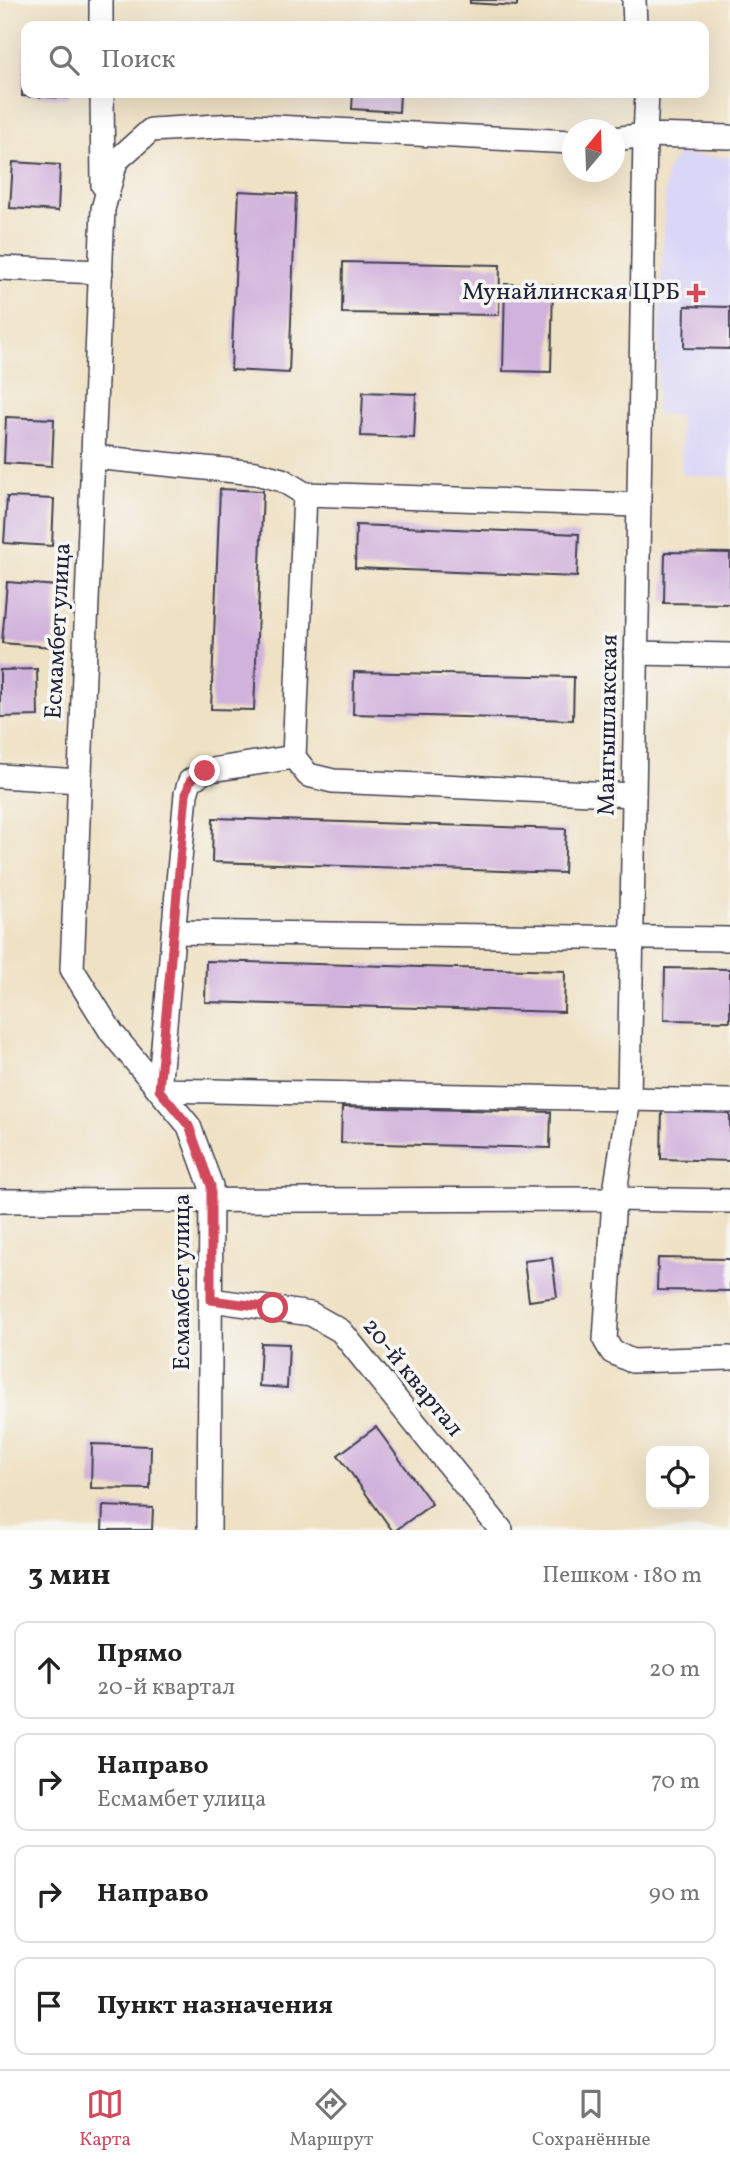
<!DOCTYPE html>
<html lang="ru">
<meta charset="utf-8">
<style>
:root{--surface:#fff;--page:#f6f6f6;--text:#222;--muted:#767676;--line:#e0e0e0;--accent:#d1495b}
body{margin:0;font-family:Vollkorn,serif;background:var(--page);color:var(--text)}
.controls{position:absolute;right:21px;bottom:21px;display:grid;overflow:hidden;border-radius:14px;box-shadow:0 7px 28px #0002}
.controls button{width:63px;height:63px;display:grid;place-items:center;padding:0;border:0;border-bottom:2px solid var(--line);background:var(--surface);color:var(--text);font:35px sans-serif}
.compass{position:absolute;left:562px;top:119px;width:63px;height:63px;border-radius:50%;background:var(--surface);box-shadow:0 7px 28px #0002;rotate:19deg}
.stop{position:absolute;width:21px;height:21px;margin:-16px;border:5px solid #d1495b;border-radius:50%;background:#fff}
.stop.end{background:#d1495b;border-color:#fff;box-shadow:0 2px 7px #0008}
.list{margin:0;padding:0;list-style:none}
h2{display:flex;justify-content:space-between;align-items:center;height:91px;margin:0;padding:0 28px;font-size:30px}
h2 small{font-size:23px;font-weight:400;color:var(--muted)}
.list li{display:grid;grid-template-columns:46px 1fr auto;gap:21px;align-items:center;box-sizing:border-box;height:98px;margin:0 14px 14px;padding:0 14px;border:2px solid var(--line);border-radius:14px}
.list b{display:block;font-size:26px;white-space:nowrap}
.list p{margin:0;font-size:23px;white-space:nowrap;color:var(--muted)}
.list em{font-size:23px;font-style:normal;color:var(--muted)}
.icon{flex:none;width:38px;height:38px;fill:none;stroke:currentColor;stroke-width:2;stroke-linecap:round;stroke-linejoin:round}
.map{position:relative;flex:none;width:730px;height:1530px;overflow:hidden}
.search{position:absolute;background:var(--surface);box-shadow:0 7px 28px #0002;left:21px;right:21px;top:21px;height:77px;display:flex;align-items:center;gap:18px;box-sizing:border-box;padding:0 24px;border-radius:14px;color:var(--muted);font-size:26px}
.sheet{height:539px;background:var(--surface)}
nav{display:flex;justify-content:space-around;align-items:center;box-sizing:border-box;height:98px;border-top:2px solid var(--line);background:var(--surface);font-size:19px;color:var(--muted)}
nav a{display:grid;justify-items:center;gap:4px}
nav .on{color:var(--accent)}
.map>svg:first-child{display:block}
</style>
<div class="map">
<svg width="730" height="1530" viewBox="0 0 730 1530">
<rect width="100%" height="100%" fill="#f6f6f2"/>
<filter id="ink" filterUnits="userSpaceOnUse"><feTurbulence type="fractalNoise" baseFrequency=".0143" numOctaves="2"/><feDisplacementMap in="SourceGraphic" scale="14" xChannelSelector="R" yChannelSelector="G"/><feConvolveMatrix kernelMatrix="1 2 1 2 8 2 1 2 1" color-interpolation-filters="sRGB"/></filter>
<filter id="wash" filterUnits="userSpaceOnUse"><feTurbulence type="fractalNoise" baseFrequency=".00686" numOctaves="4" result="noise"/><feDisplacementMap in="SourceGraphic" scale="28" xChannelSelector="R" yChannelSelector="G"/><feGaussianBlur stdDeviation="1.57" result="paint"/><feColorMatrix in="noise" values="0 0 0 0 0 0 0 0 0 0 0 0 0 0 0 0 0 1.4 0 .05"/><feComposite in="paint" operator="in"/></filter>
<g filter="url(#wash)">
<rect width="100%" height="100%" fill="#efe1c4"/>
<polygon fill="#dad6f7" points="677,155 730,157 730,477 682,475 680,416 656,414 666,173"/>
<g id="blocks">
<g fill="#d1b2dc">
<polygon points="470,0 517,0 517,6 470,3"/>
<polygon points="24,45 26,45 26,93 70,93 69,98 22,96"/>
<polygon points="353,93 400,93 399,112 352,109"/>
<polygon points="13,162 60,165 58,211 10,208"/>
<polygon points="239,191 296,194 289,373 231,370"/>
<polygon points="343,262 500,265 499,315 342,313"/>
<polygon points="505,284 553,285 551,372 503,371"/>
<polygon points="685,306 730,307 730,349 684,348"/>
<polygon points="363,392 416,394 414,438 361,436"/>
<polygon points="6,417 54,419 52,466 4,463"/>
<polygon points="220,489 263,491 254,710 211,709"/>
<polygon points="7,497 54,499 52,546 4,543"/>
<polygon points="356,525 579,534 577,577 355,568"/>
<polygon points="665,552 730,553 730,604 664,603"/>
<polygon points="7,582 57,586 52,647 2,643"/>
<polygon points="37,669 38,716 0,717 0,670"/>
<polygon points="354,672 574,677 573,720 353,714"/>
<polygon points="213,818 566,829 564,873 212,862"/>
<polygon points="206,961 565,971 564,1012 205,1002"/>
<polygon points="665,968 730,969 730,1021 664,1020"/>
<polygon points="342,1107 551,1112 550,1148 341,1143"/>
<polygon points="662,1108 730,1109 730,1161 661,1159"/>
<polygon points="552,1258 557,1297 529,1301 524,1261"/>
<polygon points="658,1258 730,1259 730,1291 657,1290"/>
<polygon points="261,1343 289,1344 287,1388 259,1386"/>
<polygon points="376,1427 432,1504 396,1530 392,1530 338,1455"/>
<polygon points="92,1444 151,1446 150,1489 91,1488"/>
<polygon points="103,1506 153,1508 152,1530 102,1530"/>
</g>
</g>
</g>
<g filter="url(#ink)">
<use href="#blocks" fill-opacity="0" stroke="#413f50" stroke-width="2"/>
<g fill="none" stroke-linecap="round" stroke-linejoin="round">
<g stroke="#413f50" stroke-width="26">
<g id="minor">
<polyline points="101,0 101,26"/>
<polyline points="634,0 635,26"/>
<polyline points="102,93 103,185"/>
<polyline points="647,93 645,135 730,137"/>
<polyline points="614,139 645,135 629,1099 614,1199 730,1201"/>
<polyline points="0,268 101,272"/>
<polyline points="93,457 256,473 282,480 305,494 638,505"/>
<polyline points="305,494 294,757 308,775 333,781 634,795"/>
<polyline points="636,653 730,655"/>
<polyline points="294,757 205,771 190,781 186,794 159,1090 730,1101"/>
<polyline points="0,776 79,781"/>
<polyline points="174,932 730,939"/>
<polyline points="0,1201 614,1199 605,1340 612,1352 632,1361 730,1358"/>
<polyline points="211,1300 311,1314 341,1331 501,1530"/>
<polyline points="209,1530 211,1186 189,1126 112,1033 72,969 103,209 116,161 151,130 235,125 572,142"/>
</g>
</g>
<use href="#minor" stroke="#fff" stroke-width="23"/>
</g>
</g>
<g fill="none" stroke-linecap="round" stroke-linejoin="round" filter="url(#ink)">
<polyline stroke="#d1495b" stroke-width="9" points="205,771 190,781 186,794 159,1090 189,1126 211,1186 211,1300 273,1308"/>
</g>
<path fill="#d1495b" stroke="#f6f6f2" stroke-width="2.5" d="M692.5 282.5h7v7h7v7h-7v7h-7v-7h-7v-7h7z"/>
<g text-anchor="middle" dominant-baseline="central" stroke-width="7" stroke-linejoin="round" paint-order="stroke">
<g font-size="24" fill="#22223b" stroke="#f6f6f2" text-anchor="end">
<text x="680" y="293">Мунайлинская ЦРБ</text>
</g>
<g font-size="24" fill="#22223b" stroke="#f6f6f2">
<text transform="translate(59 631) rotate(-87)">Есмамбет улица</text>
<text transform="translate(609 725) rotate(-89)">Мангышлакская</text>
<text transform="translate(183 1282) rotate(-90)">Есмамбет улица</text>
<text transform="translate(412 1378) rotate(51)">20-й квартал</text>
</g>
</g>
</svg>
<div class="controls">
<button><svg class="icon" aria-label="locate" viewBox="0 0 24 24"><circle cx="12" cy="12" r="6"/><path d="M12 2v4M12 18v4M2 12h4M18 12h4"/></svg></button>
</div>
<svg class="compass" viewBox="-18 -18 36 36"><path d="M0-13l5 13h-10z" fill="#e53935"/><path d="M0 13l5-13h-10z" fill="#767676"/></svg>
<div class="stop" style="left:273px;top:1308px"></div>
<div class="stop end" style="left:205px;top:771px"></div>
<div class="search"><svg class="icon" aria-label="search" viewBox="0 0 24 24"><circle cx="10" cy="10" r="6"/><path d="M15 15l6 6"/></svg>Поиск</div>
</div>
<section class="sheet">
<h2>3 мин<small>Пешком · 180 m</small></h2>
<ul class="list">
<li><svg class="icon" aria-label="ahead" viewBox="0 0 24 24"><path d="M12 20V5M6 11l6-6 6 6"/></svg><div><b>Прямо</b><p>20-й квартал</p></div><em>20 m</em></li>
<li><svg class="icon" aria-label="right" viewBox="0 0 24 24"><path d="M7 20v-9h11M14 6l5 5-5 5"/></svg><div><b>Направо</b><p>Есмамбет улица</p></div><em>70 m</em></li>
<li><svg class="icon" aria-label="right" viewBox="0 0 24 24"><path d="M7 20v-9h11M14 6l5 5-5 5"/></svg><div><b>Направо</b></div><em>90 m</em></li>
<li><svg class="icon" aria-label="arrive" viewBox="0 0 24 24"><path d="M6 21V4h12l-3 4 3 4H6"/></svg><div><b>Пункт назначения</b></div></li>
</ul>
</section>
<nav>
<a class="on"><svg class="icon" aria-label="map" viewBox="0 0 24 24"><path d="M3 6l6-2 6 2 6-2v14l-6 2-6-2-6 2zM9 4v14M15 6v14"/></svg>Карта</a>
<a><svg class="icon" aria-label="directions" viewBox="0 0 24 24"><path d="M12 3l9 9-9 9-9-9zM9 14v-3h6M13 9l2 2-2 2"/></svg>Маршрут</a>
<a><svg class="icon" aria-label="saved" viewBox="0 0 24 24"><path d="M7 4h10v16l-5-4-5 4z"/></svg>Сохранённые</a>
</nav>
